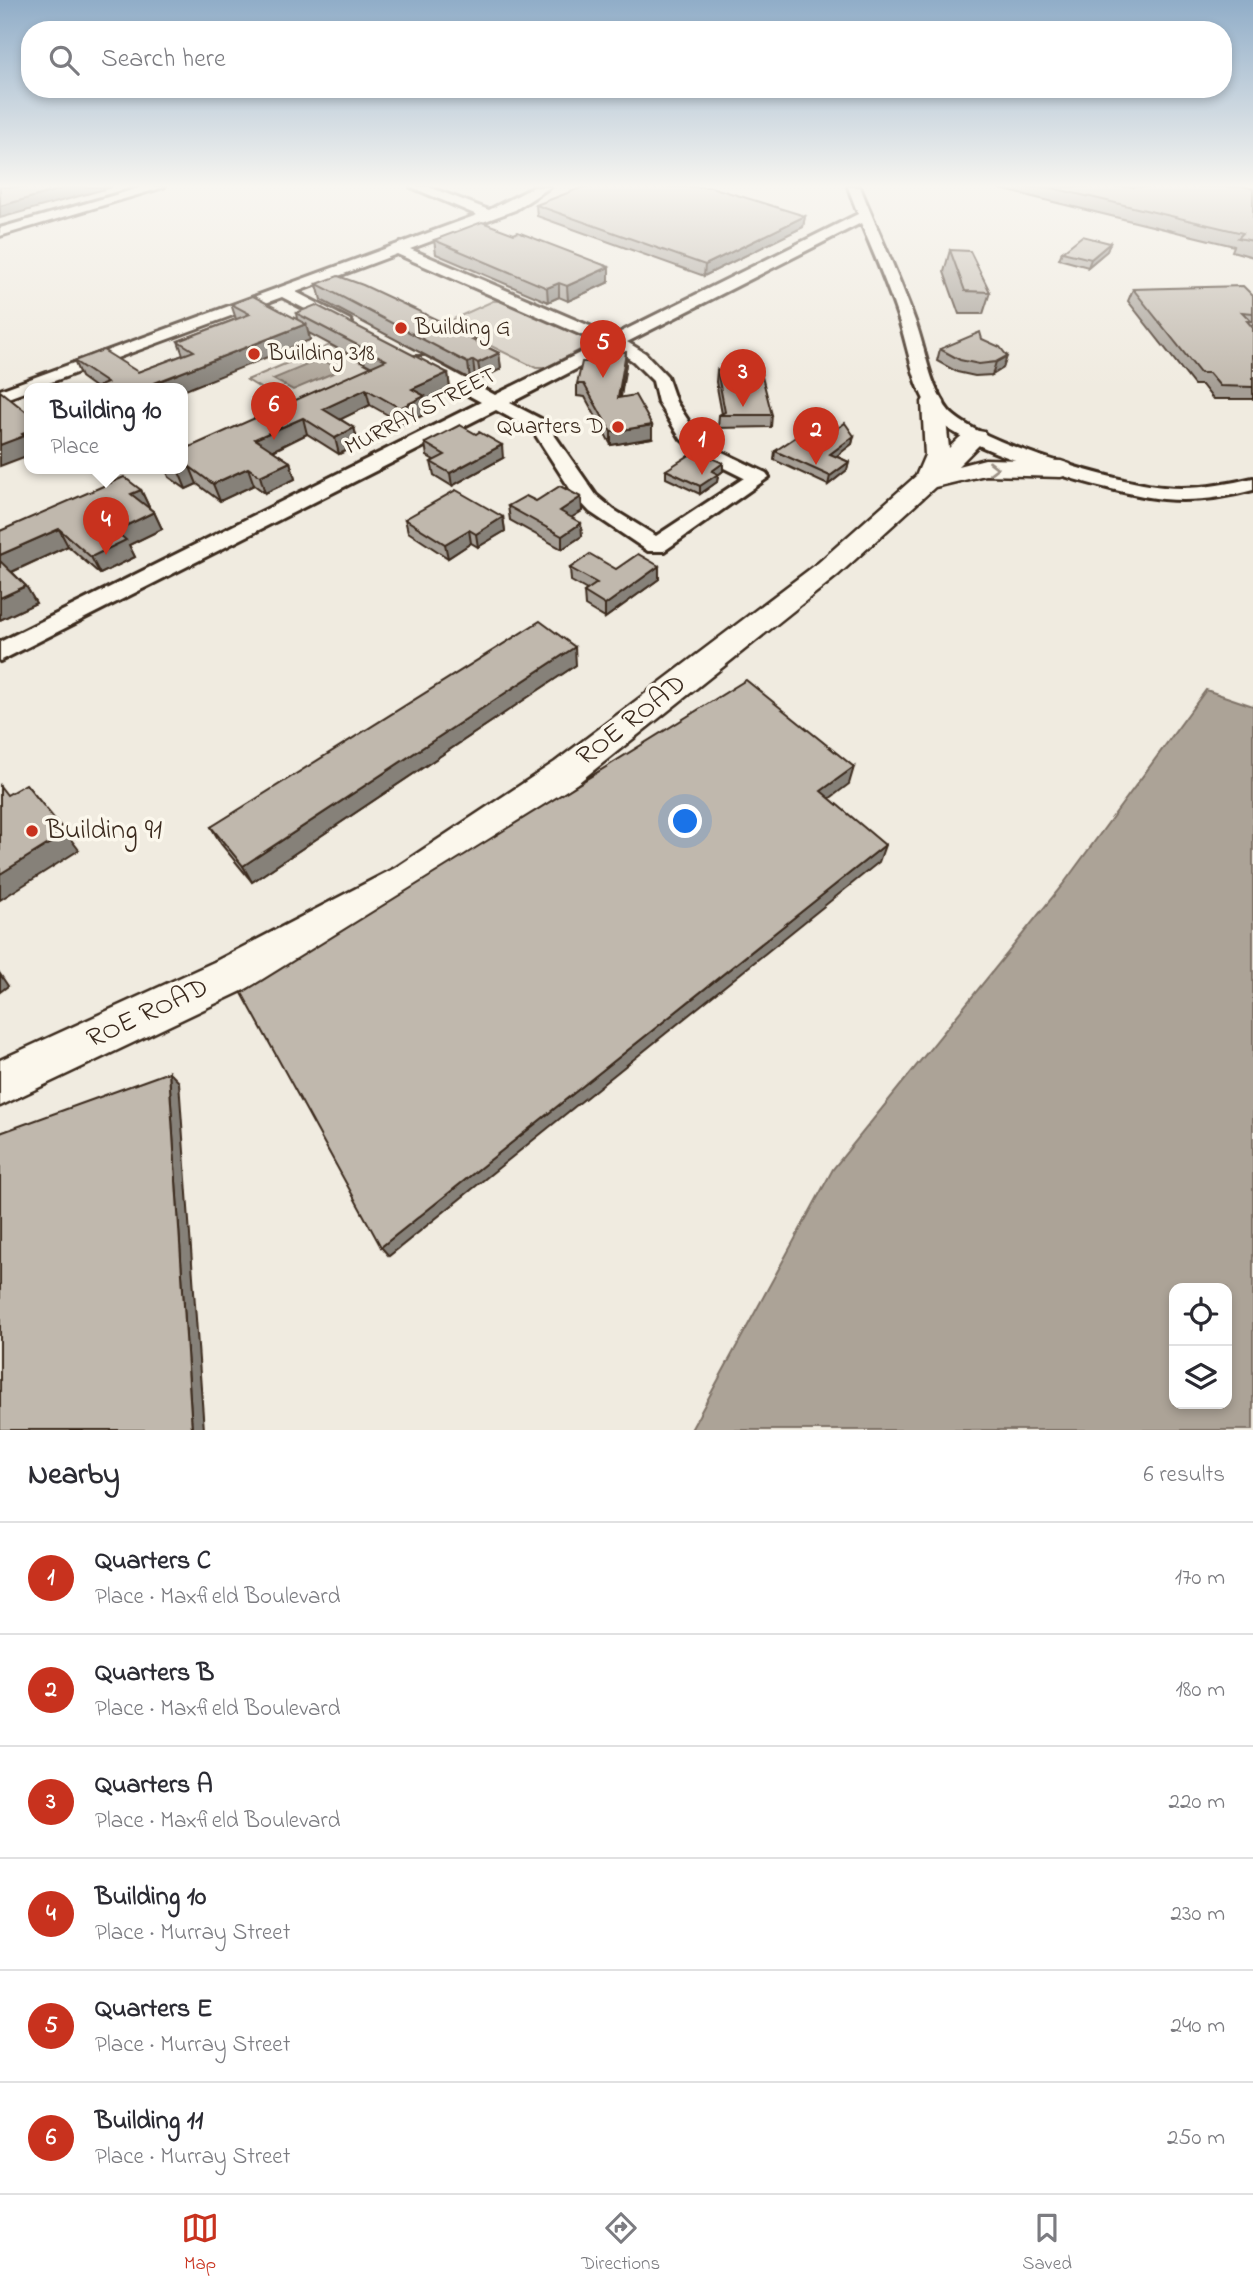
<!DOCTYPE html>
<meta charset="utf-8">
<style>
:root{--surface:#fff;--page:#f7f7f7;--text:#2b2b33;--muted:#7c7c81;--line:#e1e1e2;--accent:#c8321e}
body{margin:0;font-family:"Indie Flower",sans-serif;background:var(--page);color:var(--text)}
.controls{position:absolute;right:21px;bottom:21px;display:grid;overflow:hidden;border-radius:14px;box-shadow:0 4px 10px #0003}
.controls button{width:63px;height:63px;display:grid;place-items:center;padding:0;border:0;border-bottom:2px solid var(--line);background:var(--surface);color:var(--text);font:35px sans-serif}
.you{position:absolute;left:686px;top:822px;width:24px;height:24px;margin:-18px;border:5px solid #fff;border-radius:50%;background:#1a73e8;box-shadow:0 0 0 10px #1a73e833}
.badge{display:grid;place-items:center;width:46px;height:46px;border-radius:50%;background:var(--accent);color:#fff;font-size:23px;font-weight:700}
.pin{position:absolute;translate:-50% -58px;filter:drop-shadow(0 2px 4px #0008)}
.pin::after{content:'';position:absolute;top:37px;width:24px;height:21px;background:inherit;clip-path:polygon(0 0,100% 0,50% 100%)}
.popup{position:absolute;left:24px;top:383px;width:164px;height:91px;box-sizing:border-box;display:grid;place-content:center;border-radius:14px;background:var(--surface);filter:drop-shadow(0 2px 5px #0005);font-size:23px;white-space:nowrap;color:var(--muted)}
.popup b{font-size:26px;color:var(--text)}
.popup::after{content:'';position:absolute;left:50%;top:100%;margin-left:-14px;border:14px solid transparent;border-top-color:var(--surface)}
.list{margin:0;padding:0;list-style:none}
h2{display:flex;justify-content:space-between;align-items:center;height:91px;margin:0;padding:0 28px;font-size:30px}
h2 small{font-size:23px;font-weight:400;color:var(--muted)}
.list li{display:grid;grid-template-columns:46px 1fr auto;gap:21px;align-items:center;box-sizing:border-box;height:112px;padding:0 28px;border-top:2px solid var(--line)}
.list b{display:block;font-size:26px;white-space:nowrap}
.list p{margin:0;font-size:23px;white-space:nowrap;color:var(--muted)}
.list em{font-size:23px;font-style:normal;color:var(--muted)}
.icon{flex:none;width:38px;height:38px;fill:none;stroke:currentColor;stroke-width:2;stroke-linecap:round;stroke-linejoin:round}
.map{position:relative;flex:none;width:1253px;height:1430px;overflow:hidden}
.search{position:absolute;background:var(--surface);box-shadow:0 4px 10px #0003;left:21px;right:21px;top:21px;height:77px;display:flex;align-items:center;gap:18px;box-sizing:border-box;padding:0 24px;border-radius:28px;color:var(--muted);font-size:26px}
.sheet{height:763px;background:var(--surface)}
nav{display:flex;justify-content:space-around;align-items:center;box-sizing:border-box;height:98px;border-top:2px solid var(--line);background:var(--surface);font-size:19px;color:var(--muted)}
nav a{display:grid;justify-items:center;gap:4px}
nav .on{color:var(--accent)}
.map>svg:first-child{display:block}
</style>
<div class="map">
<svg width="1253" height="1430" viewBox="0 0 1253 1430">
<rect width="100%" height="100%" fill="#f0ebe0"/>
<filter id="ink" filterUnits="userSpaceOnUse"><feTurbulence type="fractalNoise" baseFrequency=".0143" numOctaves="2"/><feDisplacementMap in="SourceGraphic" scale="14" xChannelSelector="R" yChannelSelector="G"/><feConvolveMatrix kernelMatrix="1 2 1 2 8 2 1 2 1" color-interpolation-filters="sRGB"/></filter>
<g filter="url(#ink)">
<g fill="#d5cec3" stroke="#887c70" stroke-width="2">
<polygon points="493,301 503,301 592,340 592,344 545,368 536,368 448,325 449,321"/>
<polygon points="330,345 373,367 289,405 247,380"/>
</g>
<g fill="#aca397" stroke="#7f7367" stroke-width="2" fill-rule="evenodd">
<polygon points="321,359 340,370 293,390 273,379"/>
<path d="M1206 690 1253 706V1430H691L833 1169 1064 883ZM1227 1288V1404H1174V1288Z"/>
</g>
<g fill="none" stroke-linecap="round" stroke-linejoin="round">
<g stroke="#3b2a1e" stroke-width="6">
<g id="minor">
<polygon points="143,187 164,187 0,236 0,228"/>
<path d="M411 187H429L489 210 534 187H550L515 210 410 249 613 336 858 214 848 187H860C878 232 899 276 915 321 926 350 929 386 949 411 975 442 1120 483 1163 487 1194 490 1223 485 1253 478V490C1223 498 1194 502 1163 499 1118 495 961 451 935 417 914 390 910 355 900 323 889 289 875 256 861 223L627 342 645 353 667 376 676 402 695 431 714 448 766 473 769 477 664 551H648L590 512 574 495 535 434 527 427 496 410 0 661V642L481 402 413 365 410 361 413 357H425L495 395 600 343 397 254 296 292 350 320 352 323 350 326H338L282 297 0 401V390L477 215ZM615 349 633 361 653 381 658 402 681 439 700 456 744 478 656 536 614 510 596 495 548 426 541 419 510 403Z"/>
</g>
</g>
<g stroke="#3b2a1e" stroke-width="5">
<path id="major" d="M933 395 941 397 944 402 949 448C960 437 967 428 984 432L987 437 958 466 985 459 1061 461 1070 464 1074 469 1070 474 1061 477 985 475 935 487 838 575 579 782 423 892 244 990 0 1106V1060L214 962 395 868 555 762 818 563 916 476 925 455 922 402 925 397Z"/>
</g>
<use href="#minor" fill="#fbf7ec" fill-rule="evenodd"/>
<use href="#major" fill="#fbf7ec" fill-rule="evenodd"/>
</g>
<g fill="#a59e95" stroke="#3b2a1e" stroke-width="2">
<polygon points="992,187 1247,187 1253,189 1253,257 1232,251 1234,246"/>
<polygon points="536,205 805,216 803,227 704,276 537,216"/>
<polygon points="514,234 609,267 609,282 568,301 559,297 548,302 436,254 434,240"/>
<polygon points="1110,243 1107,251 1088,267 1059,259 1062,252"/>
<polygon points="950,250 990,292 983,314 959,314 944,272"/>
<polygon points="317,284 476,338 476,342 499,353 501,369 481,379 475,377 470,379 321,300"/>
<polygon points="1133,289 1253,296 1253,325 1250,325 1253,328 1253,399 1213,399 1202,385 1194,385 1128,301"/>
<polygon points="231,304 297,319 296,313 448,373 450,389 426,401 428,413 404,424 370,405 340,419 354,428 359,445 339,454 307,434 273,451 290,462 295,479 265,493 254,485 220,501 197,484 186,489 169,477 166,469 183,469 372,367 309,333 310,340 96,388 81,377 74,361 138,372 183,355 178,341 236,319"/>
<polygon points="982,339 1007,356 1003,368 992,375 975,376 957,372 937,361 940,349"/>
<polygon points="626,364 621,397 652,438 611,445 585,397 577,396 577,384"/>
<polygon points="717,370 772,415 771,427 718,428 719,415 722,414 716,382"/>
<polygon points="854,436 852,444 836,456 849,462 847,470 828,485 774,460 775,451 814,445"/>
<polygon points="425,443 503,458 452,486 434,475 431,462 434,460 427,456"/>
<polygon points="666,470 723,471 718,475 717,482 700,494 666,478"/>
<polygon points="141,490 149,507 148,507 154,512 162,529 129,545 135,557 100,574 68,546 12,572 26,586 36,603 0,620 0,531"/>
<polygon points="581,497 582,511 571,517 582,536 562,549 510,520 508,506 536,501"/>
<polygon points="503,517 505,531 478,547 471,543 448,558 408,532 405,519"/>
<polygon points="659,566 659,579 605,618 585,606 584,592 587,590 571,581 570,568 616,569"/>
<polygon points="576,665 252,882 221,844 211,827"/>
</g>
<g fill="#868179" stroke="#3b2a1e" stroke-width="2">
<polygon points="69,187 112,187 0,218 0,206"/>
<polygon points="805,216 803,227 704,276 705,265"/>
<polygon points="1110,243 1107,251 1088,267 1091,259"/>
<polygon points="609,267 609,282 568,301 567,286"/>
<polygon points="559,283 559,297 548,302 547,288"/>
<polygon points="306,324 310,340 183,391 183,389 139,389"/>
<polygon points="626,352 626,364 618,411 618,398"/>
<polygon points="499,353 501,369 481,379 478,363"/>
<polygon points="1007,356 1003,368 992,375 996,362"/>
<polygon points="473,360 475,377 470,379 468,363"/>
<polygon points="448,373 450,389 426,401 428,413 404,424 400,408 412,389"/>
<polygon points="366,389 370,405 327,426 323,409"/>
<polygon points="303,418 307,434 261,456 255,439"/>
<polygon points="652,425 652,438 611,445 611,432"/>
<polygon points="354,428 359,445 339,454 335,438"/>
<polygon points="29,431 29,455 0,466 0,445"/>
<polygon points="854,436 852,444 829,462 830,454"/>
<polygon points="502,445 503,458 452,486 450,473"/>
<polygon points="290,462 295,479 265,493 260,476"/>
<polygon points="849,462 847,470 828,485 830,476"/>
<polygon points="723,463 723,471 718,475 717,482 700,494 700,486 712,471"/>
<polygon points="190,467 197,484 186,489 179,472"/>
<polygon points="248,468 254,485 220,501 213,484"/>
<polygon points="141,490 149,507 139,511 131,494"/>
<polygon points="581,497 582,511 561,524 560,511"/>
<polygon points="154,512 162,529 129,545 135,557 100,574 91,557 115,531"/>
<polygon points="503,517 505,531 478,547 476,534"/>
<polygon points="581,523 582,536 562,549 562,536"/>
<polygon points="59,529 68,546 7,574 0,562 0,555"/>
<polygon points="469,530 471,543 448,558 445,544"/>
<polygon points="659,566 659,579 605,618 605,605"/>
<polygon points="26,586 36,603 0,620 0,598"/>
<polygon points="575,647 576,665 252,882 243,866"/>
<polygon points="854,767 849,784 817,808 821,791"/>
<polygon points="66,833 79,850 0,900 0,874"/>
<polygon points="885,845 879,862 389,1256 381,1247"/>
<polygon points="0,974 8,986 0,992"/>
<polygon points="169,1072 179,1082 204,1430 192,1430"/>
</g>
<g fill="#c0b8ad" stroke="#3b2a1e" stroke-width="2">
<polygon points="0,187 69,187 0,206"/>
<polygon points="583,187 711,187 805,216 705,265 536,205"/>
<polygon points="1048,187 1247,187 1253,189 1253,241 1238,238 1243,233"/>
<polygon points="482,222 514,234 518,232 609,267 567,286 559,283 547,288 434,240"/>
<polygon points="1082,236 1110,243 1091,259 1062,252"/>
<polygon points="950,250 970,251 990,292 965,291"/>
<polygon points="338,276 363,285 476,338 472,340 499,353 478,363 473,360 468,363 317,284"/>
<polygon points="1243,286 1253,296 1253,313 1242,312 1251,321 1247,321 1253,328 1253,387 1220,386 1209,373 1200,373 1133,289"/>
<polygon points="253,296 306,324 139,389 93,389 107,383 74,361 103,350 138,372 194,351 178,341 250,314 231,304"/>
<polygon points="316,305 448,373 412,389 425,396 400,408 366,389 323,409 354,428 335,438 303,418 255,439 290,462 260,476 248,468 213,484 190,467 179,472 174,469 183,469 183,450 386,360 296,313"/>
<polygon points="980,332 982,339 1000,347 1007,356 996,362 979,364 960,360 940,349"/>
<polygon points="603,351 626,352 618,398 635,395 652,425 611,432 584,384 577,384 582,362 587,362 589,356 602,356"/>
<polygon points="760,369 772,415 719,415 725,412 717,370"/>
<polygon points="0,391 29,414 29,431 22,434 24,436 0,445"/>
<polygon points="845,423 854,436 830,454 849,462 830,476 775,451 796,437 814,445"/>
<polygon points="460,425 476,434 479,432 502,445 450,473 431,462 445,455 425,443"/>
<polygon points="696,451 723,463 712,471 718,474 700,486 666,470"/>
<polygon points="124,477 141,490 131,494 154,512 115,531 126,540 91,557 59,529 0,555 0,531"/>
<polygon points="560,486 581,497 560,511 581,523 562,536 508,506 526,496 536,501"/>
<polygon points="456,490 503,517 476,534 469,530 445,544 405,519"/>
<polygon points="590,554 616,569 638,554 659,566 605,605 584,592 597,583 570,568"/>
<polygon points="0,561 26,586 0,598"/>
<polygon points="540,621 575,647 243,866 211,827"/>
<polygon points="746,680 854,767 821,791 885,845 381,1247 242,993"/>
<polygon points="26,784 66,833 0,874 0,786 7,795"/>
<polygon points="169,1072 192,1430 0,1430 0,1133"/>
</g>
<defs><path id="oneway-chevron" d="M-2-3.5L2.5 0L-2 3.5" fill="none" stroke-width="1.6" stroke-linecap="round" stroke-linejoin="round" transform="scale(1.75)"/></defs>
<use stroke="#9b9085" href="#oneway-chevron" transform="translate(993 468)"/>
</g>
<linearGradient id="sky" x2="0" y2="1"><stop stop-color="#90adc8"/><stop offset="0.48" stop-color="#f8f6f1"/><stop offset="1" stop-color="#f8f6f1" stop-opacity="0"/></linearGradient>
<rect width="1253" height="388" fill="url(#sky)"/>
<g fill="#c8321e" stroke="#fbf7ec" stroke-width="2.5">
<circle cx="401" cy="328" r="7"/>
<circle cx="254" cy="354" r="7"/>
<circle cx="618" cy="427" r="7"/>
<circle cx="32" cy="831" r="7"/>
</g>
<g text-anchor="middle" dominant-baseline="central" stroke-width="7" stroke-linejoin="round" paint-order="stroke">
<g font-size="23" fill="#3b2a1e" stroke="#fbf7ec" text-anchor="start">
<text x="415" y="328">Building G</text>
<text x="268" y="354">Building 318</text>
<text x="604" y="427" text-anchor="end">Quarters D</text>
</g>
<g font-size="23" fill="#3b2a1e" stroke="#fbf7ec">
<text transform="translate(421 412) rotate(-27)">MURRAY STREET</text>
</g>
<g font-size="28" fill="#3b2a1e" stroke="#fbf7ec">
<text transform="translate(632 721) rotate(-38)">ROE ROAD</text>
<text transform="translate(148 1014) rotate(-25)">ROE ROAD</text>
</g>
<g font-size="28" fill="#3b2a1e" stroke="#fbf7ec" text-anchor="start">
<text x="46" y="831">Building 91</text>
</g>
</g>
</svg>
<div class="controls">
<button><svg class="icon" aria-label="locate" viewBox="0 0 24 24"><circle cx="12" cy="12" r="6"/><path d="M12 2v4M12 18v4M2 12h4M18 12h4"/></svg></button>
<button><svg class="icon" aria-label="layers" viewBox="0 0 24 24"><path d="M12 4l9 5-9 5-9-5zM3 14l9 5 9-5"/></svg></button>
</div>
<div class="you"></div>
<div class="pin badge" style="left:702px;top:475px">1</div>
<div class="pin badge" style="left:816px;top:465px">2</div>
<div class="pin badge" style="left:743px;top:407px">3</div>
<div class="pin badge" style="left:106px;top:555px">4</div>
<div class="popup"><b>Building 10</b>Place</div>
<div class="pin badge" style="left:603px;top:378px">5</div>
<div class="pin badge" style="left:274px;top:440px">6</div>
<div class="search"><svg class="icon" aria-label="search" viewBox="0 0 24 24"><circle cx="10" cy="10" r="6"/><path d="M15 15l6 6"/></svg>Search here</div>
</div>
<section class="sheet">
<h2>Nearby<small>6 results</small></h2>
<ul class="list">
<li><span class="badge">1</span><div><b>Quarters C</b><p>Place · Maxfield Boulevard</p></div><em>170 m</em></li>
<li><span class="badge">2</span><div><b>Quarters B</b><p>Place · Maxfield Boulevard</p></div><em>180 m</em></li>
<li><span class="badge">3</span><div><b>Quarters A</b><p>Place · Maxfield Boulevard</p></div><em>220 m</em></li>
<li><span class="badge">4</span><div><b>Building 10</b><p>Place · Murray Street</p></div><em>230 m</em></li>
<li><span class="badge">5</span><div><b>Quarters E</b><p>Place · Murray Street</p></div><em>240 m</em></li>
<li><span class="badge">6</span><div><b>Building 11</b><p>Place · Murray Street</p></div><em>250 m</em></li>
</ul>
</section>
<nav>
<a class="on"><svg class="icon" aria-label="map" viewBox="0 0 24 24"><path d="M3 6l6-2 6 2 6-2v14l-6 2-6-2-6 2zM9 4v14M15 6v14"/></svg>Map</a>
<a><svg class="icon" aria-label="directions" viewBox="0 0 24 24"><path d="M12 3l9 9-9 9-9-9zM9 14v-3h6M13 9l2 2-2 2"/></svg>Directions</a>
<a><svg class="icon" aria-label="saved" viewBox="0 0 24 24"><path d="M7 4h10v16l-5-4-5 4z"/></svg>Saved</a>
</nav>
